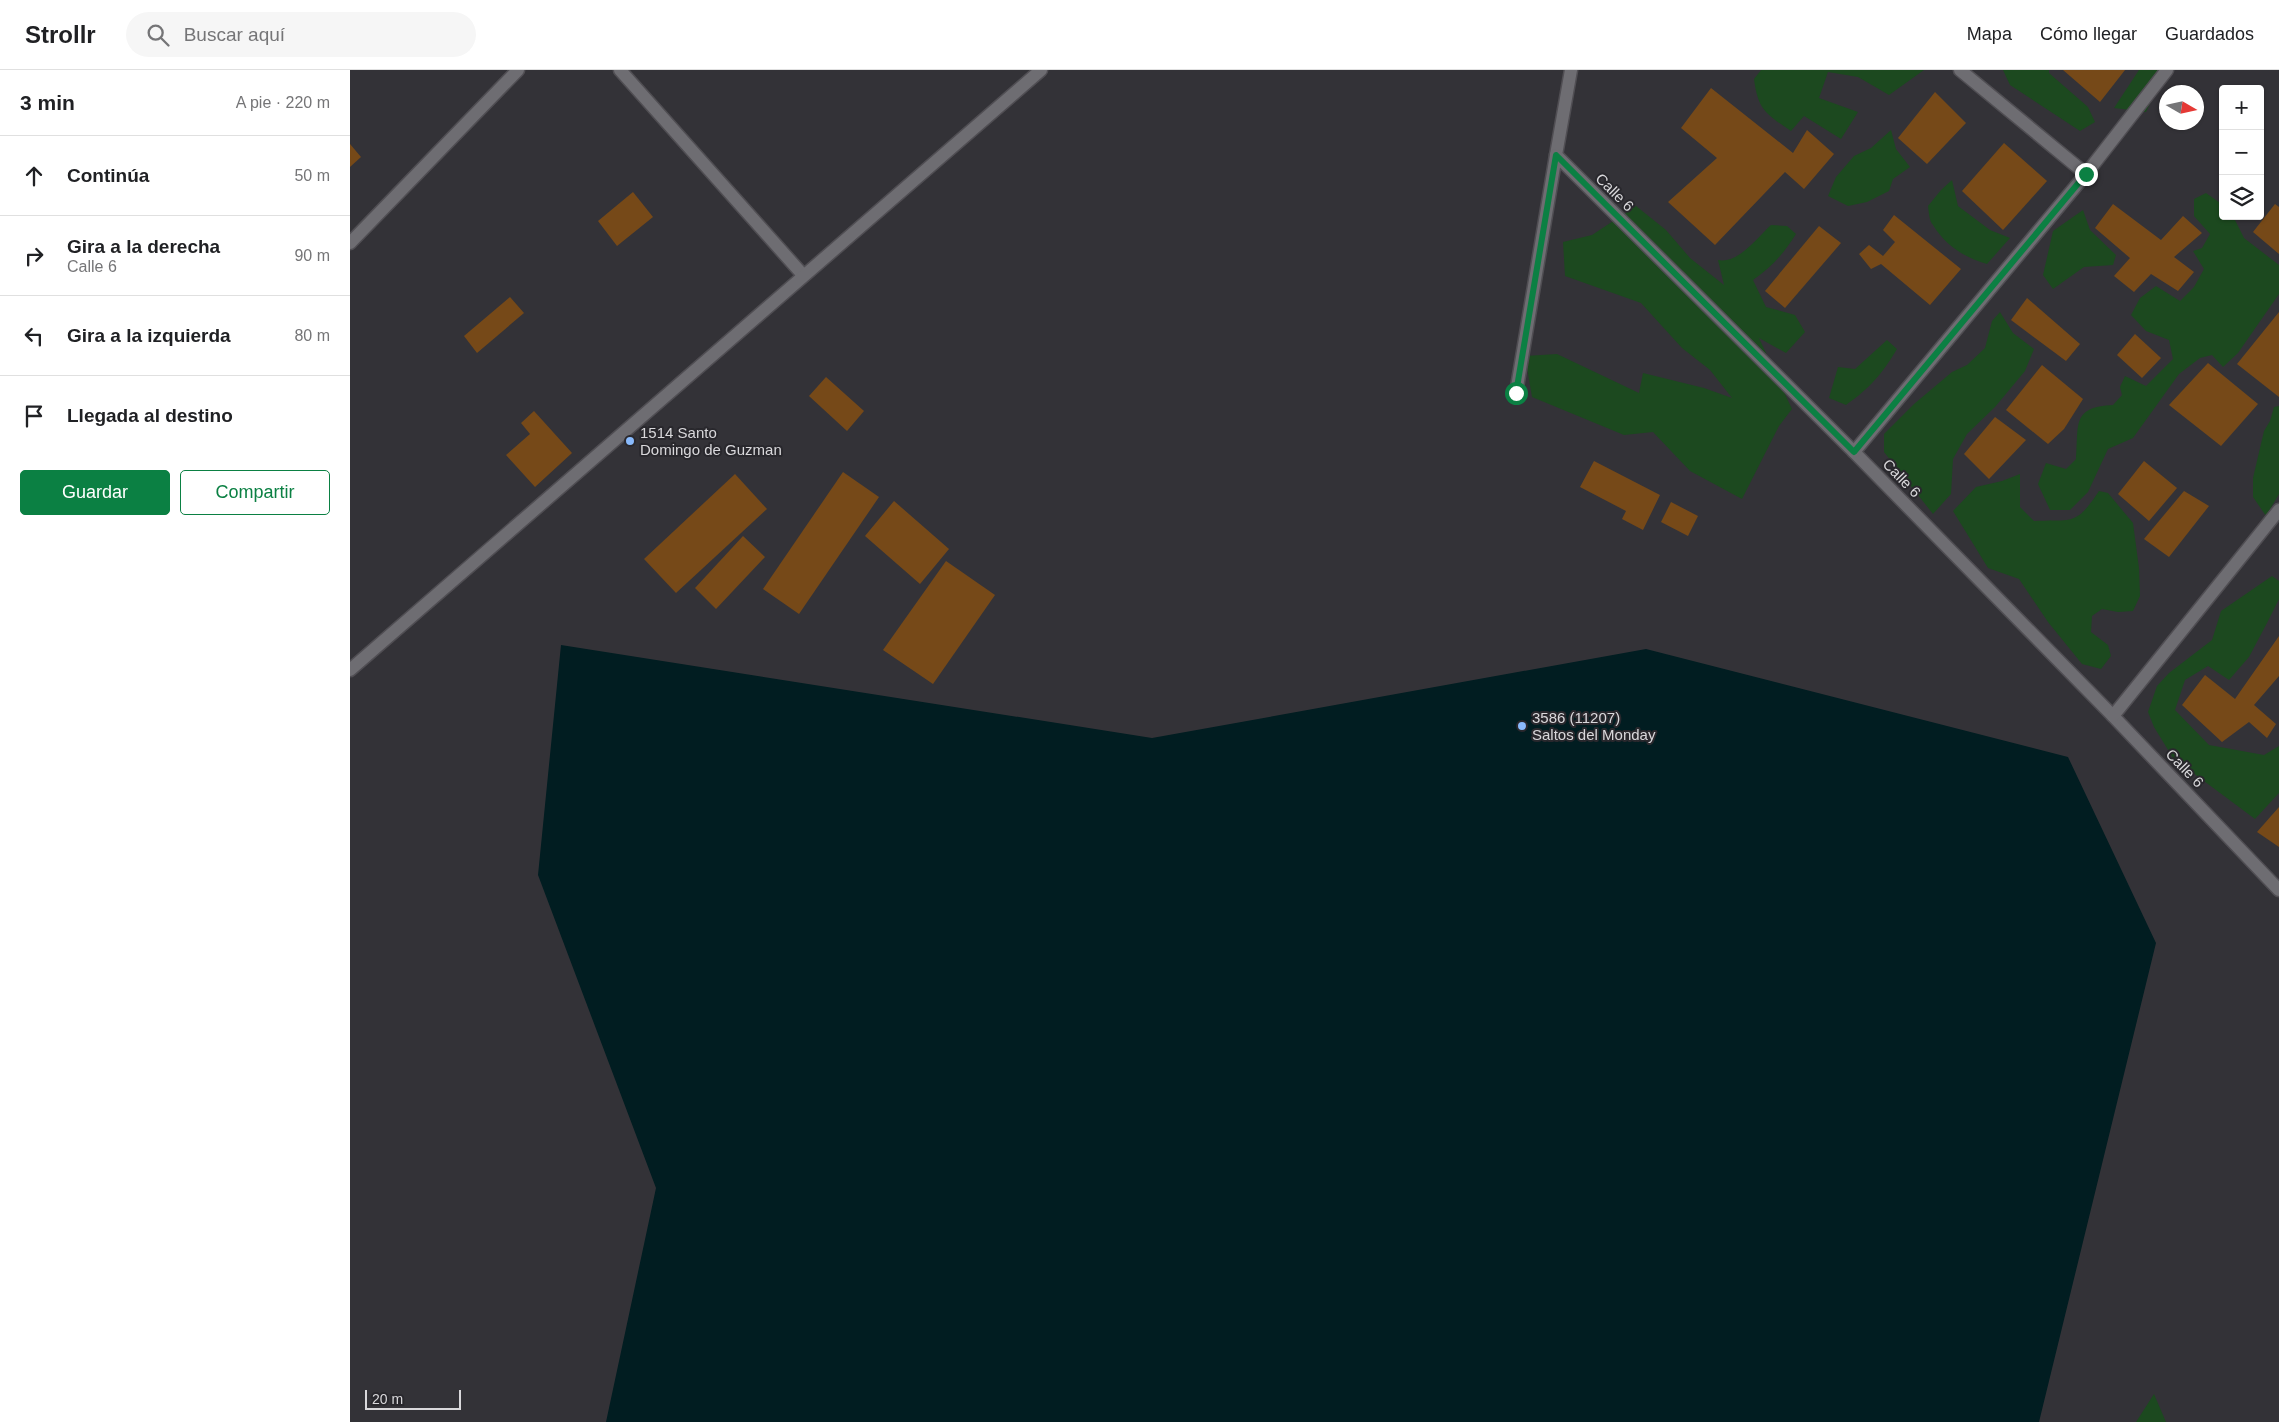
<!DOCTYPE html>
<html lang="es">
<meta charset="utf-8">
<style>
:root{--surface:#fff;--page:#f6f6f6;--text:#202124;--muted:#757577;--line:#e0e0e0;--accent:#0b8043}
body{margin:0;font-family:Helvetica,sans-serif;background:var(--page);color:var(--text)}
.controls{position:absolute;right:15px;top:15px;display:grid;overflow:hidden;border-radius:5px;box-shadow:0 1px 4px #0004}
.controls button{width:45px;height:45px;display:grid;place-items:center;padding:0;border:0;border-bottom:1px solid var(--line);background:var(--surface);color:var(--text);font:25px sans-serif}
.compass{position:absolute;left:1809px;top:15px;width:45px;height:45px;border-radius:50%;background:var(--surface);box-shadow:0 1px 4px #0004;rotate:99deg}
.scale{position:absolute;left:15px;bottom:12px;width:96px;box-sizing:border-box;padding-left:5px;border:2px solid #d9d8db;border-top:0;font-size:14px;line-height:18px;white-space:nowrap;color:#d9d8db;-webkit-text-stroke:4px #29282d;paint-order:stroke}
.stop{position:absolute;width:15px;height:15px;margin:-11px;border:4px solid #0b8043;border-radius:50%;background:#fff}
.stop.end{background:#0b8043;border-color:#fff;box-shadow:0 1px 5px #0008}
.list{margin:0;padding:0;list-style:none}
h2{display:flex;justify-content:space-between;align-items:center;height:65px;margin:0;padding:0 20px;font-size:21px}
h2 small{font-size:16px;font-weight:400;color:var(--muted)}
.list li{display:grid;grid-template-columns:32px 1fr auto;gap:15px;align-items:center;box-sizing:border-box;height:80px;padding:0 20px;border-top:1px solid var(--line)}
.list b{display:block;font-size:19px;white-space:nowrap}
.list p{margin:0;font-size:16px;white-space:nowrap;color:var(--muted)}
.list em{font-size:16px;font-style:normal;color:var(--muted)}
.actions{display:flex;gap:10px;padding:15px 20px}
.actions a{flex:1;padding:11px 0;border:1px solid var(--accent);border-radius:5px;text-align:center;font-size:18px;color:var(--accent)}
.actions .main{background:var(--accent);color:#fff}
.icon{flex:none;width:28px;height:28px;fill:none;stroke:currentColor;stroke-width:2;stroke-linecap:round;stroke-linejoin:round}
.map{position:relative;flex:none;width:1929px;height:1352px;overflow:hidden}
header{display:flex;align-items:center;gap:30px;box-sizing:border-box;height:70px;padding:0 25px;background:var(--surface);border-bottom:1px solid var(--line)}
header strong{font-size:24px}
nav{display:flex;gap:28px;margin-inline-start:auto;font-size:18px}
.search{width:350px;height:45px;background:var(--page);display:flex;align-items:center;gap:12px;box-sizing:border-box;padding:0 18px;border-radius:28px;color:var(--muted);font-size:19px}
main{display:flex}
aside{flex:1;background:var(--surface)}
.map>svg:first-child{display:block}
</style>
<header>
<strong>Strollr</strong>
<div class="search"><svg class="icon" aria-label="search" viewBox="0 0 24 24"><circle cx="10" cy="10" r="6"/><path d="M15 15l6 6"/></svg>Buscar aquí</div>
<nav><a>Mapa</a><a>Cómo llegar</a><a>Guardados</a></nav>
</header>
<main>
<aside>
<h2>3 min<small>A pie · 220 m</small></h2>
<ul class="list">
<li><svg class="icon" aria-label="ahead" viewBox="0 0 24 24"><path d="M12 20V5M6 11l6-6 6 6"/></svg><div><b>Continúa</b></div><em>50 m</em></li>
<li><svg class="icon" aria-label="right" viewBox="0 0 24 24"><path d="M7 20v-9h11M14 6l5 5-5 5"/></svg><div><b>Gira a la derecha</b><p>Calle 6</p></div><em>90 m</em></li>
<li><svg class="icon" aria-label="left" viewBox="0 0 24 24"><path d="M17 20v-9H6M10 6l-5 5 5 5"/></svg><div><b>Gira a la izquierda</b></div><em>80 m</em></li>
<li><svg class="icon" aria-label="arrive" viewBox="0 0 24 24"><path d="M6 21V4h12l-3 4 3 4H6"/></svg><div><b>Llegada al destino</b></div></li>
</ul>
<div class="actions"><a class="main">Guardar</a><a>Compartir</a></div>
</aside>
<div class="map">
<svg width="1929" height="1352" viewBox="0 0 1929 1352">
<rect width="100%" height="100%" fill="#333237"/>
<g fill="#1c491f">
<path d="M1411 0H1574L1539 25 1508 7 1478 2 1469 28 1508 42 1491 69 1454 46 1441 61C1416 44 1408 40 1404 9Z"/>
<polygon points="1653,0 1699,0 1699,3 1738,37 1745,52 1730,61 1660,15"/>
<polygon points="1789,0 1816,0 1796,42 1764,38"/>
<polygon points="1541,60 1546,79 1560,97 1543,109 1539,121 1517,132 1498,136 1478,126 1486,107 1504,86 1521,78"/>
<path d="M1602 110 1608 136 1640 160 1660 168 1637 194C1615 188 1595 175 1583 155 1579 151 1579 142 1578 136L1591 120Z"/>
<path d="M1856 123 1873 135V146H1883L1894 168 1929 195V224L1888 283 1873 297 1862 285 1850 288 1829 304 1783 368 1758 379 1738 422 1720 440H1700L1688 414 1696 393 1716 399 1726 389C1729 355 1721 337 1763 335L1772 325 1770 317 1775 306 1796 316 1823 289 1819 270 1796 261 1781 245 1790 228 1806 216 1830 231 1844 217 1854 199 1843 181 1852 178 1860 164 1844 146V129Z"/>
<path d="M1286 136 1316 160 1340 188 1374 215 1368 190C1388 194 1407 168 1421 155L1437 156 1446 164C1434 183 1422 197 1403 210L1416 237 1445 245 1455 262 1436 283 1409 268 1442 339 1429 356 1392 429 1340 401 1303 362 1274 365 1182 327 1175 286 1207 284 1289 323 1293 303 1354 318 1382 328 1360 300 1332 278 1291 233 1215 206 1213 172 1242 165Z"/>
<polygon points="1733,140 1740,160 1766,185 1763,195 1734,197 1703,219 1693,205 1703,161"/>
<polygon points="1650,242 1663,263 1684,279 1675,301 1645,337 1617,364 1603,389 1601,424 1583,444 1534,382 1534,364 1564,334 1602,302 1617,295 1635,278 1642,251"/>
<path d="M1537 270 1547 279C1532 304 1520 318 1496 335L1479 328 1488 297 1505 299Z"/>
<polygon points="1929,336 1929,424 1916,446 1903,427 1903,408 1914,361 1920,351 1924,337"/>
<path d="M1670 404V437L1684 451C1723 449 1725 457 1749 421L1758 423 1783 453 1789 498 1790 526 1783 541 1768 542 1752 539 1742 546 1741 562 1758 575 1761 586 1751 599 1732 594 1698 552 1669 509 1638 498 1603 441 1626 417 1652 411Z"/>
<polygon points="1922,506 1929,511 1929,529 1917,553 1899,587 1879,610 1858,596 1835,610 1825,640 1859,675 1914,685 1929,676 1929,723 1905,749 1823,688 1804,657 1798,642 1807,616 1819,603 1862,570 1871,541"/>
<polygon points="1804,1324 1816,1352 1786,1352"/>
</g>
<polygon fill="#011d21" points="211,575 802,668 1296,579 1718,687 1806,873 1689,1352 256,1352 306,1118 188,805"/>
<g fill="#764918">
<polygon points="1713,0 1775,0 1750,32"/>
<polygon points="1361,18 1443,83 1457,60 1484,84 1454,119 1435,102 1365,175 1318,132 1367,88 1331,58"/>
<polygon points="1585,22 1616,53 1577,94 1548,68"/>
<polygon points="1654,73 1697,111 1653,160 1612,121"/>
<polygon points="0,74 11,87 0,97"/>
<polygon points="283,122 303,147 267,176 248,151"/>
<polygon points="1763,134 1811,170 1833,146 1852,163 1824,187 1844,202 1828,221 1801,204 1784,222 1764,206 1780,188 1745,158"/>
<polygon points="1925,134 1929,137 1929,184 1903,162"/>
<polygon points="1544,145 1611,199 1580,235 1531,194 1521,199 1509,184 1519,175 1533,186 1545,172 1533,160"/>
<polygon points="1469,156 1491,173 1435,238 1415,221"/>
<polygon points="160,227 174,243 127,283 114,266"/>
<polygon points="1677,228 1730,274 1716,291 1661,250"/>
<polygon points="1929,242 1929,327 1887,294"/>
<polygon points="1785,264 1811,288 1792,308 1767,285"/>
<polygon points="1858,293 1908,334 1871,376 1819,335"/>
<polygon points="1692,295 1733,329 1714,359 1698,374 1656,340"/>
<polygon points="476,307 514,341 497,361 459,326"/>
<polygon points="184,341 222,383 185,417 156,385 180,364 171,353"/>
<polygon points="1645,347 1676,370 1639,409 1614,384"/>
<polygon points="1244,391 1310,425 1293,460 1272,449 1276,441 1230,417"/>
<polygon points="1794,391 1827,418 1799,451 1768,424"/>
<polygon points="493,402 529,427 449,544 413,519"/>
<polygon points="385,404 417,439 326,523 294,489"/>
<polygon points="1834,421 1859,436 1819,487 1794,469"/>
<polygon points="544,431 599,479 570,514 515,466"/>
<polygon points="1321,432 1348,446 1338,466 1311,452"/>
<polygon points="393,466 415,487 366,539 345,518"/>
<polygon points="596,491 645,525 583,614 533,580"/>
<polygon points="1929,566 1929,606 1904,635 1926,654 1917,668 1899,652 1872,672 1832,635 1855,605 1885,629"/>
<polygon points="1929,737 1929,777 1907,762"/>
</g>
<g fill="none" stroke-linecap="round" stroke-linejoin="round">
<g stroke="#504e53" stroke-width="15">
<g id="minor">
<polyline points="270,0 453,205"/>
<polyline points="1221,0 1206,85 1504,382 1763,646 1929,820"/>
<polyline points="1610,0 1736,104"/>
<polyline points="0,173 168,0"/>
<polyline points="1166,323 1206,85"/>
<polyline points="1504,382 1736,104 1817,0"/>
<polyline points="0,600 691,0"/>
<polyline points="1763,646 1929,440"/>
</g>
</g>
<use href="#minor" stroke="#6e6d72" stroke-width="12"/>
</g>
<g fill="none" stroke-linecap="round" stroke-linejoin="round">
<polyline stroke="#0b8043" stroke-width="6" points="1166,323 1206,85 1504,382 1736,104"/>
</g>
<g fill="#89bafc" stroke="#29282d" stroke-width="2">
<circle cx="280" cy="371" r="5"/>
<circle cx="1172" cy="656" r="5"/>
</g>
<g text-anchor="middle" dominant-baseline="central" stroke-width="4" stroke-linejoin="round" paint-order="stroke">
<g font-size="15" fill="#d9d8db" stroke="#29282d">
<text transform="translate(1265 122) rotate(45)">Calle 6</text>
<text transform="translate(1552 408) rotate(46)">Calle 6</text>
<text transform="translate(1835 698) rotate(46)">Calle 6</text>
</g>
<g font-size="15" fill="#d9d8db" stroke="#29282d" text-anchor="start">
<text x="290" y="362">1514 Santo<tspan x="290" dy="17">Domingo de Guzman</tspan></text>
<text x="1182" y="647">3586 (11207)<tspan x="1182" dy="17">Saltos del Monday</tspan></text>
</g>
</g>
</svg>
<div class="controls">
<button>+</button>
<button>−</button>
<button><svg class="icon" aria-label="layers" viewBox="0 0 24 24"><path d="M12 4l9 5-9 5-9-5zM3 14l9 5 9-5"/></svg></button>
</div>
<svg class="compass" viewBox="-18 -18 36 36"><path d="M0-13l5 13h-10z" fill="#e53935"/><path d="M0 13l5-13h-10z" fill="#757577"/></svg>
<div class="scale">20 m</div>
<div class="stop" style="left:1166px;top:323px"></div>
<div class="stop end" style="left:1736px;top:104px"></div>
</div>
</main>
